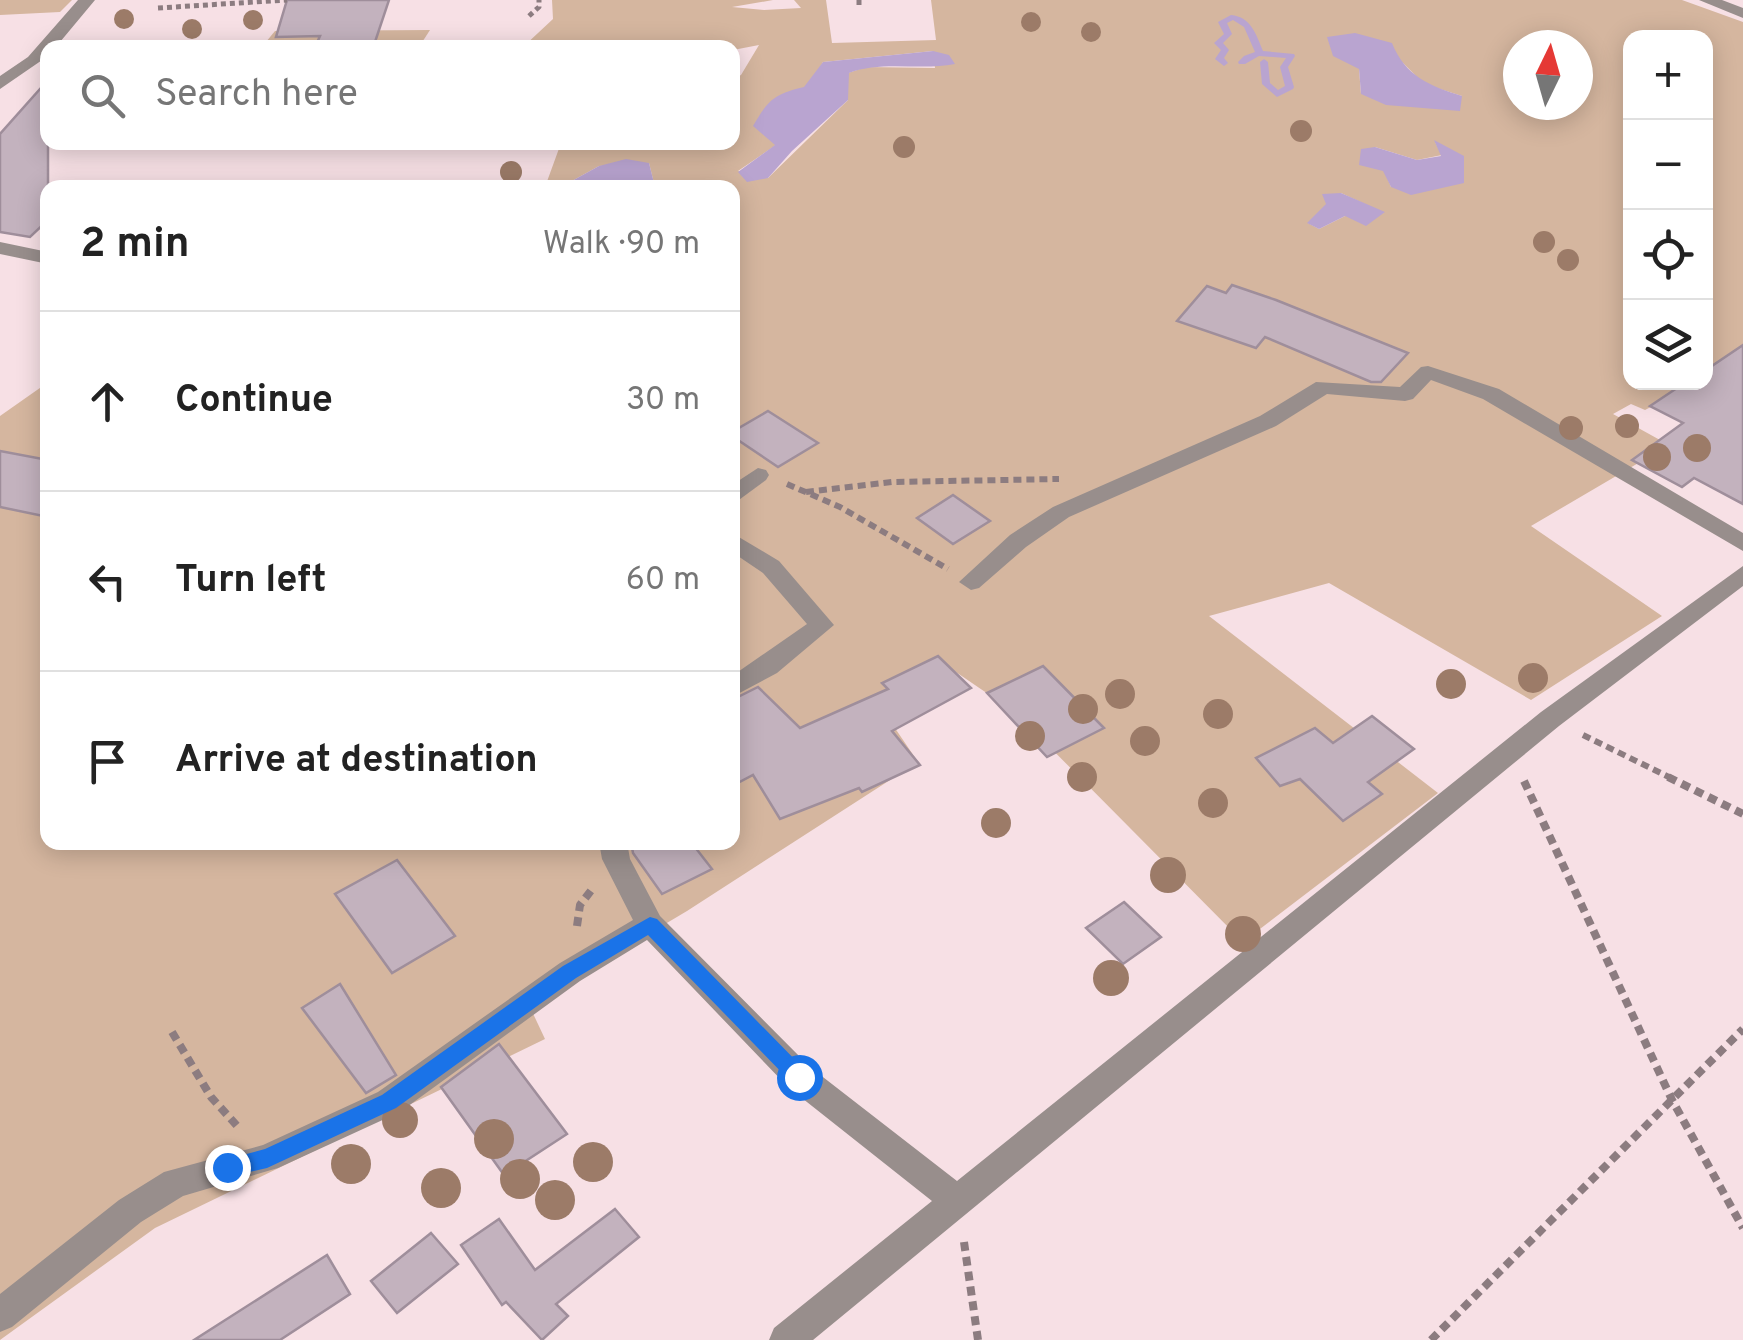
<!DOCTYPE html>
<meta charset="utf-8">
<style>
:root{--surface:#fff;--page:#f6f6f6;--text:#222;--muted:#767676;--line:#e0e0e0}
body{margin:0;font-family:Overpass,sans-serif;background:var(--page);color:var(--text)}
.controls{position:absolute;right:30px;top:30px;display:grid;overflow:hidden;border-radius:20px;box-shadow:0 5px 25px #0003}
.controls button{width:90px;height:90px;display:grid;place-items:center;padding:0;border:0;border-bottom:2px solid var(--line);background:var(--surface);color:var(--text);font:50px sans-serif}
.compass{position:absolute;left:1503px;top:30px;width:90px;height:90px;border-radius:50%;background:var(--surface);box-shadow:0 5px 25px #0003;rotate:5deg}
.stop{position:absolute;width:30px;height:30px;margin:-22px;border:8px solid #1a73e8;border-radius:50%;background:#fff}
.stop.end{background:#1a73e8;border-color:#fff;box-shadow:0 2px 10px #0008}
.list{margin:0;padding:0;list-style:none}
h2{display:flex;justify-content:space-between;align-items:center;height:130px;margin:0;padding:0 40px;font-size:42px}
h2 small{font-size:32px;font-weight:400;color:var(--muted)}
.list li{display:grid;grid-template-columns:65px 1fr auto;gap:30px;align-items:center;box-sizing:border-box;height:180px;padding:0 40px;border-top:2px solid var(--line)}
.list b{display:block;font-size:38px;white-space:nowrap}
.list em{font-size:32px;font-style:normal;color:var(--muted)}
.icon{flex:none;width:55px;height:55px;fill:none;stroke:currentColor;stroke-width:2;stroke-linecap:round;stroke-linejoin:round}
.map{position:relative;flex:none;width:1743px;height:1340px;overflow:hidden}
.search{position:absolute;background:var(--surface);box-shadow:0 5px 25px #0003;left:40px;top:40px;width:700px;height:110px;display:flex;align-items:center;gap:25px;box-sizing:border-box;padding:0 35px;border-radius:20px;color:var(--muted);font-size:38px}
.panel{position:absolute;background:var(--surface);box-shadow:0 5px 25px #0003;left:40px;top:180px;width:700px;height:670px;border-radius:20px}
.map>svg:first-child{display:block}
</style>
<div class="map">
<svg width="1743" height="1340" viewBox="0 0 1743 1340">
<rect width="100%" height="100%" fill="#f7e0e5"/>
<g fill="#d5b69f" fill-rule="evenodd">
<polygon points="0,0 72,0 60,12 0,15"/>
<path d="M552 0H773L732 7 764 10 801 8 794 0H826L832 43 936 40 931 0H1682L1743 22V359L1706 378V38H1630V382L1697 383 1645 410 1631 404 1613 414 1669 445 1531 526 1662 616 1531 700 1329 583 1209 616 1438 793 1243 942 1016 713 950 668 884 712 918 762 687 911 529 1005 545 1039 155 1228 0 1340V416L47 383 48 842H732V188L655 187 649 163 599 166 561 187H545L561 143 732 142 733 79 741 75 759 45 733 50 523 47 553 19ZM1518 45H1578V105H1518ZM933 51 935 68 866 67 848 73V100L768 178 738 171 776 145 823 62ZM1398 58 1424 84 1462 96 1361 94 1359 69ZM1435 142 1464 182 1391 187 1375 147 1417 160 1442 155ZM1341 193 1384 213 1345 216 1319 229 1308 223Z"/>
<polygon points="430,30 419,47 261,48 275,31"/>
</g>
<g fill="#b9a4d0">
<path d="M1355 33 1392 43C1405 76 1430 86 1462 96L1460 111 1386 105 1361 94 1359 69 1333 56 1327 37Z"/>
<path d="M933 51 949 55 955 64C920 71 882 60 849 73L848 100 792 151 768 178 747 182 738 172 775 145 753 126C768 100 774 94 804 87L823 62Z"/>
<polygon points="1434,140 1464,156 1464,183 1411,195 1391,187 1383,171 1359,165 1361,149 1375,147 1417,160 1441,156"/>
<polygon points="626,159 649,163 655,187 561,187 599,166"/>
<polygon points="1341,193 1385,212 1366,226 1345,216 1319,229 1307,223 1326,204 1322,194"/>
</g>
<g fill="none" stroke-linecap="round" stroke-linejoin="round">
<path fill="#b9a4d0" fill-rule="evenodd" d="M1231 15C1251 17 1256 34 1263 51L1294 54 1295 56 1288 67 1294 87 1293 89 1277 97 1262 84 1260 62 1264 59 1268 62 1270 83 1278 90 1285 86 1280 67 1286 58 1259 56 1245 64H1239L1238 62 1244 56 1255 52 1244 27 1233 20 1227 23 1232 34 1223 43 1229 50 1224 58 1228 63 1224 66 1215 59 1221 50 1214 43 1224 34 1218 22Z"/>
</g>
<g fill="#c3b2be" stroke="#9f8e9b" stroke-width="2.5">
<polygon points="287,0 389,0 374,45 316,45 320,36 276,37"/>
<polygon points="48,80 48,220 30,237 0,232 0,134"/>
<polygon points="1232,285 1276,300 1408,353 1381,382 1371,382 1265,337 1256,348 1177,321 1207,286 1226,293"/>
<polygon points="1743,345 1743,504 1694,478 1682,487 1632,460 1683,423 1650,406 1686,382 1706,382 1706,370"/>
<polygon points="768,411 818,443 778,467 732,436 732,432"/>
<polygon points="0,451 48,460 48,517 0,507"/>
<polygon points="953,495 990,521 953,544 917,518"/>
<polygon points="938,656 971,688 892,731 920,765 862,792 859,788 780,819 753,775 732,786 732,700 758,687 800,728 888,689 882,683"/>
<polygon points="1043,666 1104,728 1047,757 987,693"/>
<polygon points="1372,716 1414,749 1368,782 1382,794 1343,821 1300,779 1280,786 1256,758 1315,728 1333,743"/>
<polygon points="631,842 691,842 712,869 662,894 633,853"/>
<polygon points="397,860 455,936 392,973 335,894"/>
<polygon points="1124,902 1161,937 1123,964 1086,928"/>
<polygon points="340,984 396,1075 366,1093 302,1008"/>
<polygon points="499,1044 567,1134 504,1175 441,1087"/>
<polygon points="615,1209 639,1237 556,1304 568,1316 542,1340 506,1302 502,1305 461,1245 499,1219 535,1270"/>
<polygon points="431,1233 458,1264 397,1313 371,1281"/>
<polygon points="327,1255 350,1294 280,1340 194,1340"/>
</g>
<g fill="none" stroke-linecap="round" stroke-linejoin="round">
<g stroke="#8c7c80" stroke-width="5" stroke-dasharray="5 4" stroke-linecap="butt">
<polyline points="859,0 859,5"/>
<polyline points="158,8 287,0"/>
<polyline points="529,16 539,7 539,0"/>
</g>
<g stroke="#8c7c80" stroke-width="6" stroke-dasharray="8 5" stroke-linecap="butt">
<polyline points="787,484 840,507 948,569"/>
<polyline points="806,492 892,482 1059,479"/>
<polyline points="1583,735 1673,779"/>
</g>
<g stroke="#8c7c80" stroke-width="8" stroke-dasharray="9 6" stroke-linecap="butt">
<polyline points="1668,777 1743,814"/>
<polyline points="1524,781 1672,1100 1743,1228"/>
<polyline points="577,926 580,905 593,888"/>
<polyline points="172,1032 211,1097 239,1128"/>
<polyline points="964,1242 978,1340"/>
<polyline points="1431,1340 1743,1029"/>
</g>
<g fill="#988e8c" fill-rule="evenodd">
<polygon points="78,0 95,0 55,48 48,48 48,56 0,89 0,76 28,57"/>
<polygon points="1699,0 1722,0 1743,8 1743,18"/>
<polygon points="0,242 48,252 48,264 0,254"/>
<polygon points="1428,366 1499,389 1743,533 1743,551 1483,399 1431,380 1413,399 1405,401 1327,394 1276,426 1069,517 1026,547 979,588 971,590 959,582 1010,535 1053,507 1260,416 1316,382 1400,387 1421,367"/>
<polygon points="758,468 766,470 769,475 766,480 732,505 732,485"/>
<polygon points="732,533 779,561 834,625 777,673 732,697 732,676 807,624 763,573 732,552"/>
<polygon points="1743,566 1743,586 1559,726 813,1340 769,1340 774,1328 932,1201 788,1087 647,940 580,981 400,1112 278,1168 183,1196 141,1222 12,1327 0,1332 0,1294 119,1200 164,1172 263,1145 378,1092 560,963 633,920 602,859 599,842 627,842 630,859 660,916 810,1067 957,1181 1541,712"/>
</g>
</g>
<g fill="#9c7b68">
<circle cx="124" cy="19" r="10"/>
<circle cx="253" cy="20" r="10"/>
<circle cx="1031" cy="22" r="10"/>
<circle cx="192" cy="29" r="10"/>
<circle cx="1091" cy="32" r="10"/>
<circle cx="1301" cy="131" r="11"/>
<circle cx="904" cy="147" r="11"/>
<circle cx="511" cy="172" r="11"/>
<circle cx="1544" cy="242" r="11"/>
<circle cx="1568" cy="260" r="11"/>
<circle cx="1627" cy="426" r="12"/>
<circle cx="1571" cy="428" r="12"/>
<circle cx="1697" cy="448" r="14"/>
<circle cx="1657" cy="457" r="14"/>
<circle cx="1533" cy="678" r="15"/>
<circle cx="1451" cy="684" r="15"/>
<circle cx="1120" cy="694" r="15"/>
<circle cx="1083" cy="709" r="15"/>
<circle cx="1218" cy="714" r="15"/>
<circle cx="1030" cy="736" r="15"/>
<circle cx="1145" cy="741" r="15"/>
<circle cx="1082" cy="777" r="15"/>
<circle cx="1213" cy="803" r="15"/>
<circle cx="996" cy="823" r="15"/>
<circle cx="1168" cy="875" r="18"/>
<circle cx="1243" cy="934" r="18"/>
<circle cx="1111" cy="978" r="18"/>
<circle cx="400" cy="1120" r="18"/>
<circle cx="494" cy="1139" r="20"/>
<circle cx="593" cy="1162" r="20"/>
<circle cx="351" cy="1164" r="20"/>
<circle cx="520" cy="1179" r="20"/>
<circle cx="441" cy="1188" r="20"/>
<circle cx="555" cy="1200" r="20"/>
</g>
<polygon fill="#1a73e8" points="650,917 657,919 806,1071 806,1083 792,1083 648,935 576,978 396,1108 267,1168 227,1177 220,1174 217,1167 220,1161 265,1149 382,1095 563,966"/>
</svg>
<div class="controls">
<button>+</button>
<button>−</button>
<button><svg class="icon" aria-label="locate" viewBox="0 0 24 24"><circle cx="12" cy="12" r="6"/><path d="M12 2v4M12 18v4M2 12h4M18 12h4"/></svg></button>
<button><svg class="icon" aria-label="layers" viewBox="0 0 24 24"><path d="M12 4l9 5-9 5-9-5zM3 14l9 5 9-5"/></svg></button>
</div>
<svg class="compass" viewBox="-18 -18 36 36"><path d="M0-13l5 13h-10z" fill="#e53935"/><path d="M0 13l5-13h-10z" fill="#767676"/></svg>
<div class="stop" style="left:799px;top:1077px"></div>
<div class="stop end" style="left:227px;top:1167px"></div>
<div class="search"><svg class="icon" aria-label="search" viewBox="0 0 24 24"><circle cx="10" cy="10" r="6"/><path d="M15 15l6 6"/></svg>Search here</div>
<section class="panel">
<h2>2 min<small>Walk · 90 m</small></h2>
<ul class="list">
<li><svg class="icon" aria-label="ahead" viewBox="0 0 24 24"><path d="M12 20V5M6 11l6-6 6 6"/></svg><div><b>Continue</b></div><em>30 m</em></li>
<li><svg class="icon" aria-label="left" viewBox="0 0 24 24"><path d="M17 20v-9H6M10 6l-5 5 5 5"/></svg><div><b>Turn left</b></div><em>60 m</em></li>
<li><svg class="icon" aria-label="arrive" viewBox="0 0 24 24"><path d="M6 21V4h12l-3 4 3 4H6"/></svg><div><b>Arrive at destination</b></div></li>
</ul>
</section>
</div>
